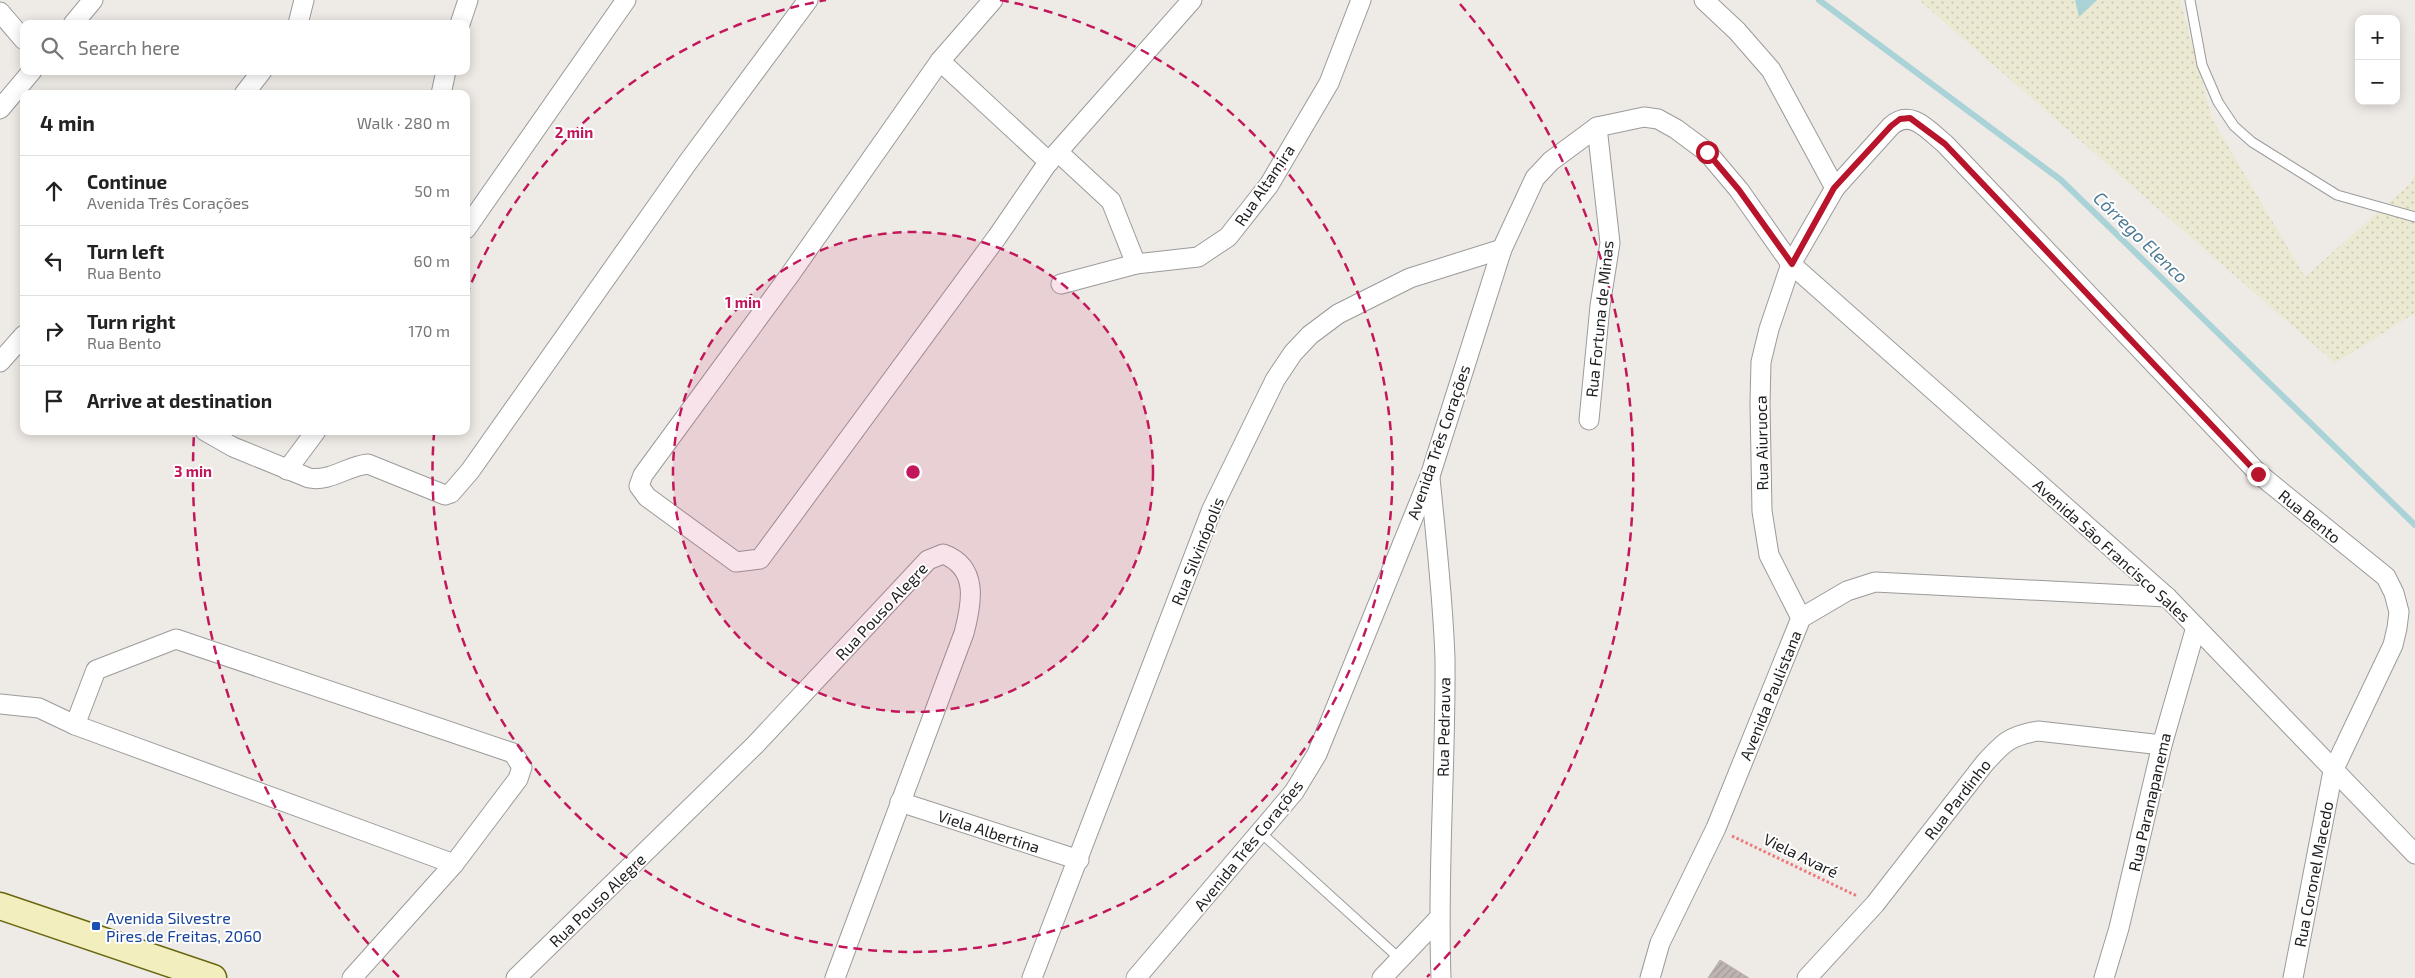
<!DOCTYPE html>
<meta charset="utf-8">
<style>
:root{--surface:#fff;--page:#f2f2f2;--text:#222;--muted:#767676;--line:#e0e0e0}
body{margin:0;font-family:"Exo 2",sans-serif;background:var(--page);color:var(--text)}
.controls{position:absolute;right:15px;top:15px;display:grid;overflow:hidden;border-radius:10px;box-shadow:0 2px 12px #0003}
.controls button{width:45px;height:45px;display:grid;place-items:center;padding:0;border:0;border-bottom:1px solid var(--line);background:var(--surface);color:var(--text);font:25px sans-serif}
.stop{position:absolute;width:15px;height:15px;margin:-11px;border:4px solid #b8142b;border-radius:50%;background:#fff}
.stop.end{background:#b8142b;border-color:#fff;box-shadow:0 1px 5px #0008}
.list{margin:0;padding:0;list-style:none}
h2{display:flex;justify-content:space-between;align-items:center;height:65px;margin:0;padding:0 20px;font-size:21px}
h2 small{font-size:16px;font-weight:400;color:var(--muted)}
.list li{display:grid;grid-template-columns:32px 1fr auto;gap:15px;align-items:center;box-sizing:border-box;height:70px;padding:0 20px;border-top:1px solid var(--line)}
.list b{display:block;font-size:19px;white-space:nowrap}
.list p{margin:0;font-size:16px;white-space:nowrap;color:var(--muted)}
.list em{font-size:16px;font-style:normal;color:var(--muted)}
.icon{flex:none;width:28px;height:28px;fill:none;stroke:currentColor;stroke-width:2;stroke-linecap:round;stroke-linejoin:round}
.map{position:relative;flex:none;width:2415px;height:978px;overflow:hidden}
.search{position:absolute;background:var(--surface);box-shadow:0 2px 12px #0003;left:20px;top:20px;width:450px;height:55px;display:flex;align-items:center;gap:12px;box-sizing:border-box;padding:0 18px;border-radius:10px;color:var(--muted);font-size:19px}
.panel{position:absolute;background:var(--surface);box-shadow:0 2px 12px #0003;left:20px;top:90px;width:450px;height:345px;border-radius:10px}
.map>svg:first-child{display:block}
</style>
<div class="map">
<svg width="2415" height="978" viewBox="0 0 2415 978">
<defs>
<pattern id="farmland-dots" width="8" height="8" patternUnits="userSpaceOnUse" patternTransform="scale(1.25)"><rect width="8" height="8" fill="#ebe9d2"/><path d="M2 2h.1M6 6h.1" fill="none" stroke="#c9c7b4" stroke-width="1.8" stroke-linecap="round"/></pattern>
<pattern id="building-hatch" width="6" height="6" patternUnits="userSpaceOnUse" patternTransform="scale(1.25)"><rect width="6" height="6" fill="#beb5b2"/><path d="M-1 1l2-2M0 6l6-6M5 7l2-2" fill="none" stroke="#a39b99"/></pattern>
</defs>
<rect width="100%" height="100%" fill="#eeeae5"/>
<polygon fill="url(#farmland-dots)" points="1919,0 2180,0 2212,119 2305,277 2411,183 2415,174 2415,313 2335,363"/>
<polygon fill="#a9d3d7" points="2075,0 2097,0 2079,17"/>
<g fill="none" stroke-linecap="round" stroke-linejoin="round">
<polyline stroke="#a9d3d7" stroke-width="6" points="1819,0 2061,180 2415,525"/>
</g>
<polygon fill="url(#building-hatch)" stroke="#beafa9" points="1720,960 1749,978 1708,978"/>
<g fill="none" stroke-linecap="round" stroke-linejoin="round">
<g stroke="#9b9b9b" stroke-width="11">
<g id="service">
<polyline points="2190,0 2202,65 2218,102 2234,126 2252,142 2337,195 2415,217"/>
<polyline points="1260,832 1400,959"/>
</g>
</g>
<g stroke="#9b9b9b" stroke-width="21">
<g id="minor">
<polyline points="993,0 940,61 789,276 643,475 639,486 647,497 736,562 760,559 997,237 1047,164 1192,0"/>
<polyline points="1704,0 1737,31 1771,70 1835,188"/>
<polyline points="0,12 24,40"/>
<polyline points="73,24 93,0"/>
<polyline points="298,24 304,0"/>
<polyline points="460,24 468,0"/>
<polyline points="940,61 1049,162"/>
<polyline points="244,94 262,71"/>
<polyline points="441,94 446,71"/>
<polyline points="0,109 32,71"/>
<polyline points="1058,152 1111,201 1136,264"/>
<polyline points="466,229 626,0"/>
<polyline points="1061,284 1136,264 1198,257 1228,237 1269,185 1329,83 1361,0"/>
<polyline points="0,362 24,335"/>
<polyline points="1589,420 1600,306 1610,243 1597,127"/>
<path d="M205 431 233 447 309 478C330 482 347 466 368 464L445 495 451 493 470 471 688 162 808 0"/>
<polyline points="287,470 316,431"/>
<path d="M1430 478C1436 538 1443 598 1445 659 1446 765 1437 872 1441 978"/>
<path d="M1801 618 1769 555 1762 511 1760 403 1761 362 1769 329 1791 264 1835 188 1891 126C1911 108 1928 130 1945 144L2259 474 2386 577 2394 593 2399 612 2397 628 2393 645 2333 771 2293 978"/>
<polyline points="0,704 39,708 75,725 454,864"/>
<polyline points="75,725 96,670 176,639 513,753 522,767 518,779 454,864 352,978"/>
<polyline points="900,802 1079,860"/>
<path d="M516 978 755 745 928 560 943 554C979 567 972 603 964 633L835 978"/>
<polyline points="1032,978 1212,509 1275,380 1293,353 1310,335 1338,314 1410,278 1502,249"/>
<polyline points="1136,978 1294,792 1317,754 1430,476 1502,249 1535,178 1551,161 1597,127 1644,117 1658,119 1676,129 1707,152 1739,190 1791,264 2167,597 2415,854"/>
<polyline points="1382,978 1439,918"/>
<polyline points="1650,978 1660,943 1716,828 1801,618 1847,591 1875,582 2167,597"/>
<path d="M1807 978 1875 904 1984 764C2003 743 2009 736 2038 731L2162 745"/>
<polyline points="2104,978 2119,928 2162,745 2196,627"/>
</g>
</g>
<g stroke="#6a6710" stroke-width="29">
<polyline id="secondary" points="0,906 213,978"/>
</g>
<polyline stroke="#ec787c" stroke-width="3" stroke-dasharray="2.5 2.5" stroke-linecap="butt" points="1732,836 1857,896"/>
<use href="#service" stroke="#fff" stroke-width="9"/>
<use href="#minor" stroke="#fff" stroke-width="19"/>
<use href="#secondary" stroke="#f3eebe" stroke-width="26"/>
</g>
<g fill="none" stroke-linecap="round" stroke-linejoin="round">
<polyline stroke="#b8142b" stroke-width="6" points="1707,152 1739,190 1792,264 1834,188 1891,126 1900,119 1910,118 1945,144 2258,474"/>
</g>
<circle cx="913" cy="472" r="240" fill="#c2185b" fill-opacity=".12"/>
<g fill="none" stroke="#c2185b" stroke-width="2.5" stroke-dasharray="9 6">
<circle cx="913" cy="472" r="240"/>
<path d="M466 296A480 480 0 0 1 826 0M1000 0A480 480 0 1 1 434 434"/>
<path d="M399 977A720 720 0 0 1 194 434M1460 4A720 720 0 0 1 1427 977"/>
</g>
<rect fill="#1a4fb4" stroke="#fff" stroke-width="2" x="91" y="921" width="10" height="10" rx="2.5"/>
<g text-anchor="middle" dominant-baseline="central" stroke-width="4" stroke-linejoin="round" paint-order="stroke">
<g font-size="16" fill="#1e1e1e" stroke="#fff">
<text transform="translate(1264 185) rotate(-56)">Rua Altamira</text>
<text transform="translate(1599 319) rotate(-84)">Rua Fortuna de Minas</text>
<text transform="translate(1438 442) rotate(-71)">Avenida Três Corações</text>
<text transform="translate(1761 443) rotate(-91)">Rua Aiuruoca</text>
<text transform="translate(2310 516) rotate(39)">Rua Bento</text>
<text transform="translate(2112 550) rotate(42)">Avenida São Francisco Sales</text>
<text transform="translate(1197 551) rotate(-68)">Rua Silvinópolis</text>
<text transform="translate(881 611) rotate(-47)">Rua Pouso Alegre</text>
<text transform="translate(1770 695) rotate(-68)">Avenida Paulistana</text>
<text transform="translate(1443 727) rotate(-89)">Rua Pedrauva</text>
<text transform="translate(1957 799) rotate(-52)">Rua Pardinho</text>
<text transform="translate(2149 802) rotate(-77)">Rua Paranapanema</text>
<text transform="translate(989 831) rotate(18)">Viela Albertina</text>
<text transform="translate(1248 845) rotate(-51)">Avenida Três Corações</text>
<text transform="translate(1801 855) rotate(26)">Viela Avaré</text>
<text transform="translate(2313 874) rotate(-79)">Rua Coronel Macedo</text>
<text transform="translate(597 900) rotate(-44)">Rua Pouso Alegre</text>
</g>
<g font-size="16" fill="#164399" stroke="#fff" text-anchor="start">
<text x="106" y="917">Avenida Silvestre<tspan x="106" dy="18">Pires de Freitas, 2060</tspan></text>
</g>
<g font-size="18" font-style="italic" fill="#4d7b95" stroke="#fff">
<text transform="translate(2141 237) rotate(44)">Córrego Elenco</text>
</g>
</g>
<circle cx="913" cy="472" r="8" fill="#c2185b" stroke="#fff" stroke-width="2.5"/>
<g font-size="15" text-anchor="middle" font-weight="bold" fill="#c2185b" stroke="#fff" stroke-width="4" stroke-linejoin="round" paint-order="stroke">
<text x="574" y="138">2 min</text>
<text x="743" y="308">1 min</text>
<text x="193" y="477">3 min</text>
</g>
</svg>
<div class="controls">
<button>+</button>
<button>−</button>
</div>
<div class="stop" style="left:1707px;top:152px"></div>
<div class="stop end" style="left:2258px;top:474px"></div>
<div class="search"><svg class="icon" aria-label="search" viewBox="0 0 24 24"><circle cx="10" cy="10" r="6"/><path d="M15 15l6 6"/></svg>Search here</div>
<section class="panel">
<h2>4 min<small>Walk · 280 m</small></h2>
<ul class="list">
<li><svg class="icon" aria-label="ahead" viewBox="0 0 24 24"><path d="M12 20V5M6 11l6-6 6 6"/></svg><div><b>Continue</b><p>Avenida Três Corações</p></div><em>50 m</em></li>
<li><svg class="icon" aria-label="left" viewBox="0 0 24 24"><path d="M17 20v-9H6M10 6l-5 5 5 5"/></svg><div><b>Turn left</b><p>Rua Bento</p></div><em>60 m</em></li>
<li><svg class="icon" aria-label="right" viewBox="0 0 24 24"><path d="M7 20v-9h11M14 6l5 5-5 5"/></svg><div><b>Turn right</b><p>Rua Bento</p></div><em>170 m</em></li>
<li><svg class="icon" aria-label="arrive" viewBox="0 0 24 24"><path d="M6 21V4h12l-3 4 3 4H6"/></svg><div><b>Arrive at destination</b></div></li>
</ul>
</section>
</div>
